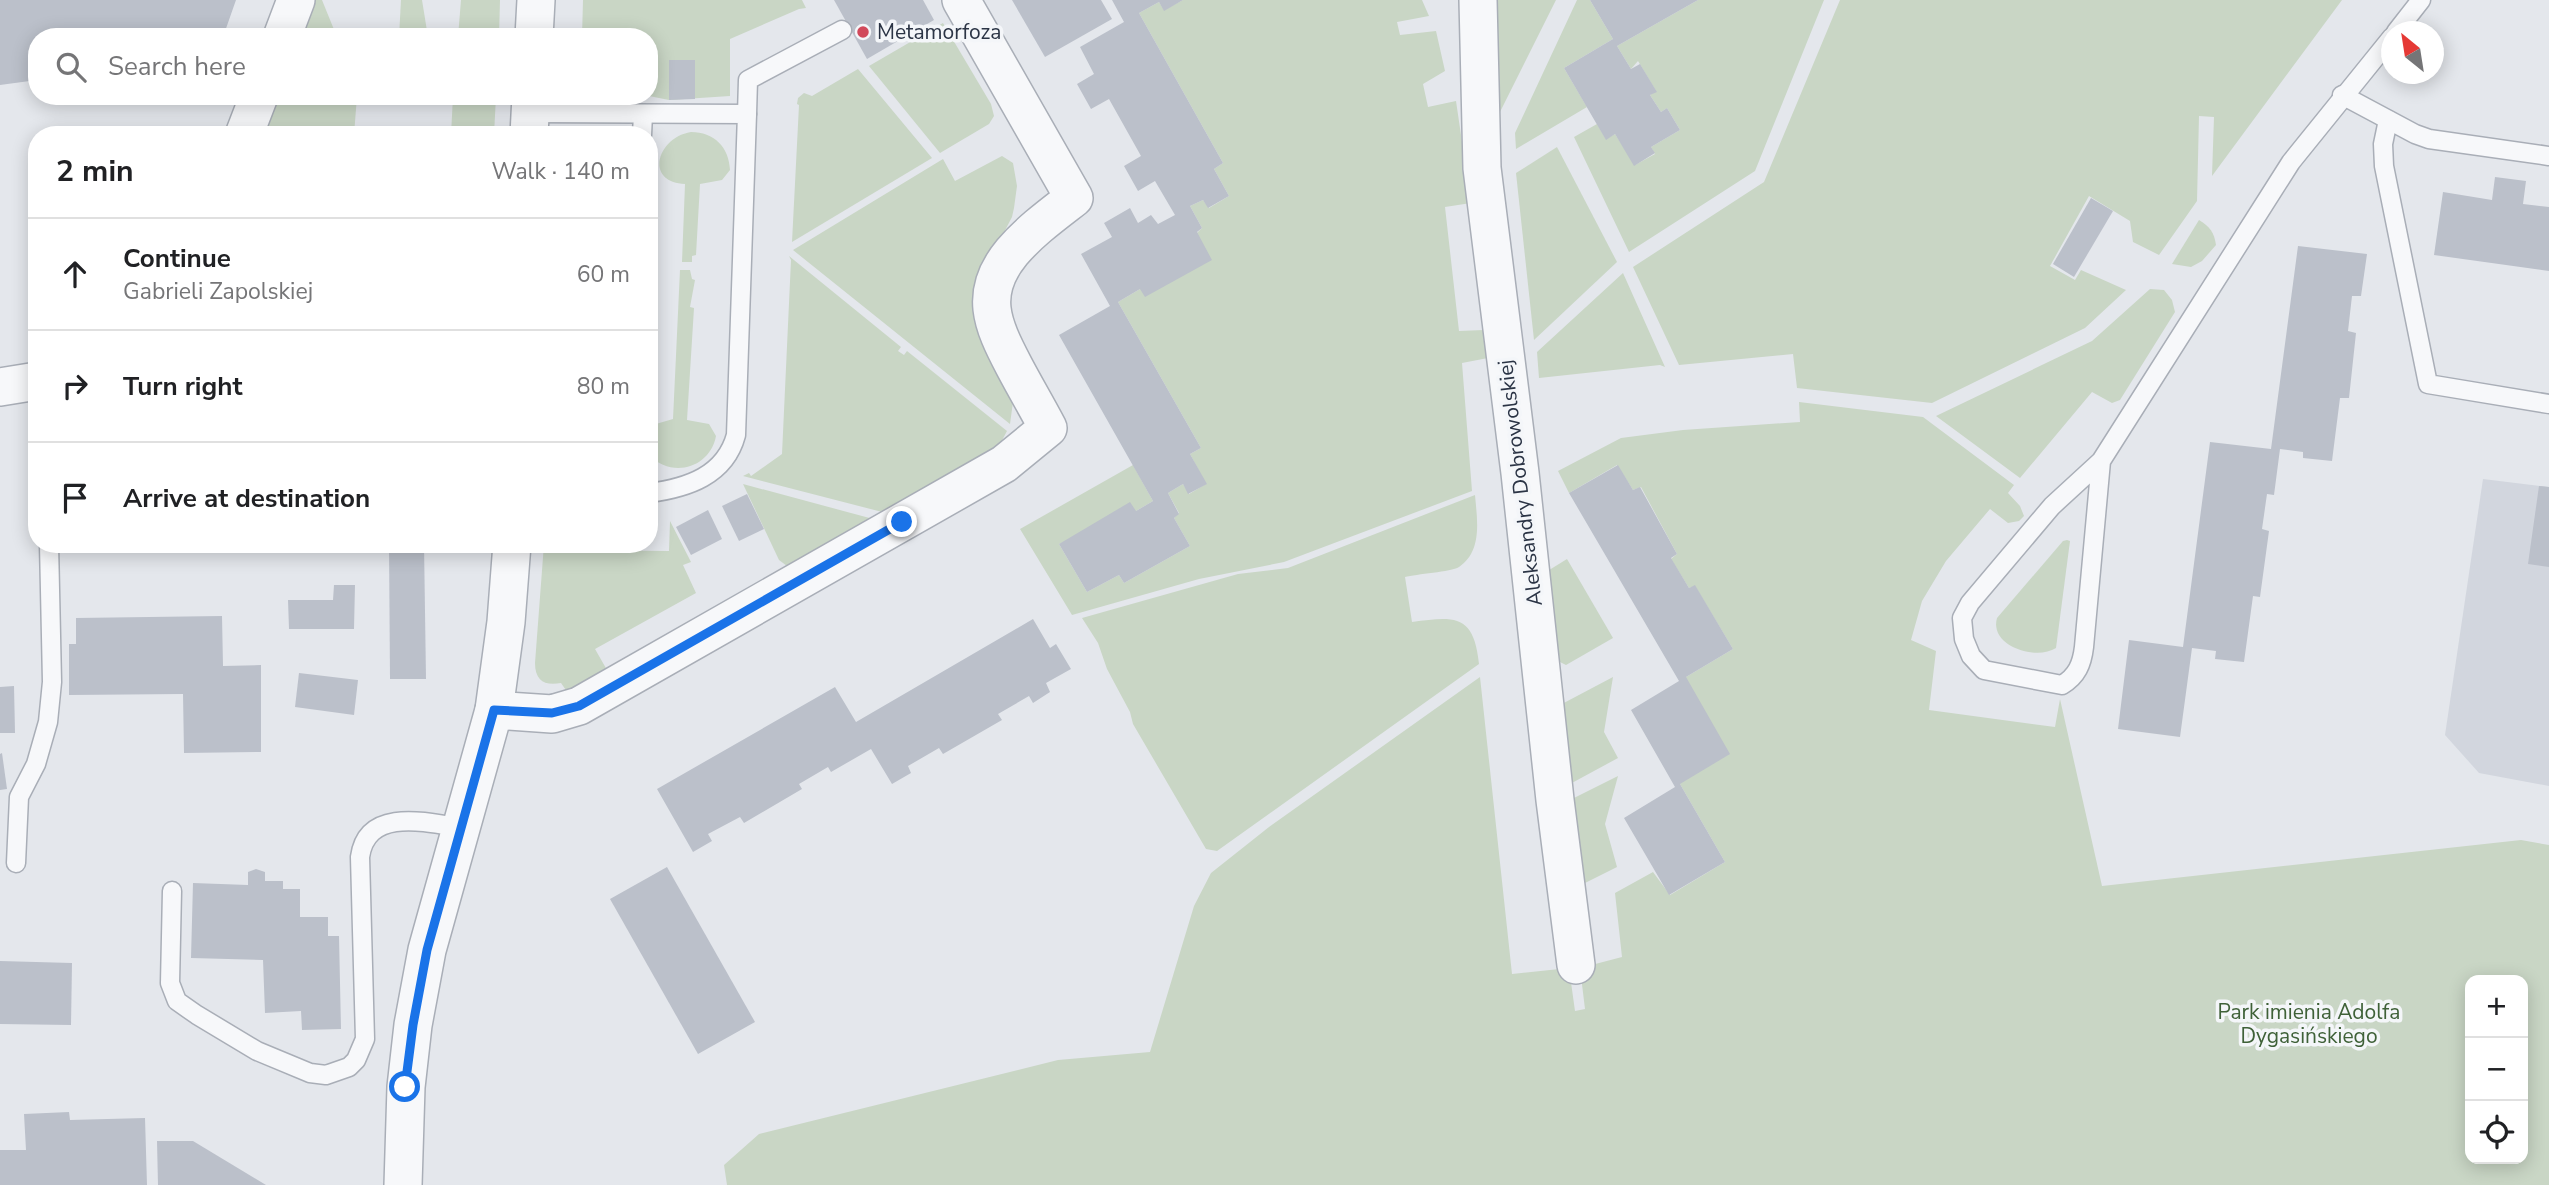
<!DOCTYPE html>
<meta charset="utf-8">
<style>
:root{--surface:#fff;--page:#f2f2f2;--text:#202124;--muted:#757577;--line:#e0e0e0}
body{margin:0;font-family:"Nunito Sans",sans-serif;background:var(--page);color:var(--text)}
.controls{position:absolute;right:21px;bottom:21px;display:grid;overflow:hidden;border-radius:14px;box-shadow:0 4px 18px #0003}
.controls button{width:63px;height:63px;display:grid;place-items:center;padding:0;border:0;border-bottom:2px solid var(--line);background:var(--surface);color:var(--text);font:35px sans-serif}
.compass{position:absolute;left:2381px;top:21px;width:63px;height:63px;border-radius:50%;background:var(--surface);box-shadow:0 4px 18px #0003;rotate:330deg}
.stop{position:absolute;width:21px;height:21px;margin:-16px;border:5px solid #1a73e8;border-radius:50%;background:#fff}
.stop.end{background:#1a73e8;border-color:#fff;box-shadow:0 2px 7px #0008}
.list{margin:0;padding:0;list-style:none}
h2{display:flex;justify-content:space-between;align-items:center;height:91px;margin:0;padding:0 28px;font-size:30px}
h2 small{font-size:23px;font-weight:400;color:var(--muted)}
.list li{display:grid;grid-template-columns:46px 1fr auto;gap:21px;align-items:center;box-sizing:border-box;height:112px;padding:0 28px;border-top:2px solid var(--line)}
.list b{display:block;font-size:26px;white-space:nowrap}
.list p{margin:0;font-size:23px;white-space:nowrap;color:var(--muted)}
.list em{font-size:23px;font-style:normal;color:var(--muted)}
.icon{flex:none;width:38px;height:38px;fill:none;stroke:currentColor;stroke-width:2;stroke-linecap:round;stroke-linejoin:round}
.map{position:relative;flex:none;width:2549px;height:1185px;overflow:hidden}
.search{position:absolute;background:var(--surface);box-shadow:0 4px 18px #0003;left:28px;top:28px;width:630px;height:77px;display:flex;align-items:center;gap:18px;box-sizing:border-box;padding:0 24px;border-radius:28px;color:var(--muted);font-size:26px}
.panel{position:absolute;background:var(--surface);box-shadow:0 4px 18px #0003;left:28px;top:126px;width:630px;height:427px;border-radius:28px}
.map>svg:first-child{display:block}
</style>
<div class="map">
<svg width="2549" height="1185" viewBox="0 0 2549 1185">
<rect width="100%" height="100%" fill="#e4e7ec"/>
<polygon fill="#d2d6de" points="2483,479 2549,487 2549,786 2479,773 2445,735"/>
<g fill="#c9d6c5" fill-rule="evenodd">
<polygon points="311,0 322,0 337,37 297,37"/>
<polygon points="401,0 422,0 428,37 399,37"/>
<polygon points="461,0 500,0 499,37 458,37"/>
<polygon points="583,0 802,0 806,8 799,9 730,39 730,96 669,100 649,96 649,37 582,37"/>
<polygon points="1183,0 1422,0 1429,16 1397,22 1400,35 1436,31 1445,71 1423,84 1428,107 1456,101 1471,203 1445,207 1459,331 1484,330 1488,358 1462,363 1472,491 1284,562 1199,579 1072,615 1020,529 1133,465 1153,501 1136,511 1059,544 1087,592 1119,575 1124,583 1190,546 1174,518 1179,513 1168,493 1183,484 1189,494 1206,484 1190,454 1201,448 1118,302 1140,289 1202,228 1190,206 1203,200 1209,208 1229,196 1214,169 1223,163 1139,13 1159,2 1164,10"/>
<polygon points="1493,0 1556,0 1500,112 1492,50"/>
<polygon points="1577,0 1590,0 1613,39 1564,68 1587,107 1516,149 1515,133"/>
<polygon points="1698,0 1824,0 1755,171 1629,252 1574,137 1597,124 1606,139 1615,134 1635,165 1655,154 1651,147 1680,130 1667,108 1661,112 1650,95 1656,91 1638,61 1631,69 1617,46"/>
<polygon points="1840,0 2342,0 2212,176 2214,117 2199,116 2197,201 2159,255 2133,242 2130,221 2089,196 2050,266 2075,280 2081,270 2126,290 2085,328 1932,403 1797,388 1793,354 1679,365 1633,267 1764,182"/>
<polygon points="943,23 991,104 994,116 989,124 940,153 869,66"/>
<polygon points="858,69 932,158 792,242 799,105 797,104 798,98 804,93 812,96"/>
<polygon points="274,96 357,96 354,135 254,135"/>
<polygon points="453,96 496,96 494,135 451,135"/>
<path d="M691 132C714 132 729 147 730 170L722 180 700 184 696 255 692 256V262H682L685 184C643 182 658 137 691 132Z"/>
<polygon points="1557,147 1617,262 1534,340 1516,173"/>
<polygon points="1002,156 1013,163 1017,186 1014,208 1012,217 999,242 1013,402 1010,424 793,250 943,159 955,181"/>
<path d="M2199 220C2210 227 2214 232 2216 245L2202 261 2191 267 2172 264Z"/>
<polygon points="789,256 901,347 898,351 904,355 907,351 1007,431 999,446 886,513 743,476 749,473 751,476 782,454 791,260"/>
<path d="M680 270H690L692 279 695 280 690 307 694 308 687 420 709 424 716 436C710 468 672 479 649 455V426L673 419Z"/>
<polygon points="1623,273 1665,367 1660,365 1539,378 1537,352"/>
<polygon points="2150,289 2164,290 2172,300 2175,312 2120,400 2112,403 2092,392 2020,478 1936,416 2092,341"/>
<path d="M1799 402 1923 417 2014 485 2008 493 2020 506 2024 516 2019 521 2008 523 1990 509 1946 561 1922 601 1911 640 1936 651 1929 710 2055 727 2060 699 2102 886 2521 840 2549 845V1185H727L724 1165 759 1134 1058 1060 1150 1052 1194 906 1211 873 1269 827 1480 677 1512 974 1569 968 1575 1011 1585 1009 1580 968 1622 957 1615 893 1653 872 1670 895 1725 862 1680 784 1686 677 1733 649 1695 586 1689 588 1671 559 1677 554 1641 487 1633 490 1617 465 1569 493 1558 471 1621 438 1683 430 1800 422ZM2470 980H2523V1159H2470Z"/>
<polygon points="743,484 877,520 795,564 787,566 779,560"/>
<path d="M1475 495C1477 519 1483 551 1459 567 1451 572 1416 574 1405 577L1412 622C1455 616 1474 614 1479 664L1217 851 1206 849 1133 724 1130 712 1107 669 1098 643 1082 618 1238 574 1288 568Z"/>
<path d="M670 521 691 562 683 565 696 593 595 649 607 670 568 693 561 683C545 686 535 681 535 663L544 544H554L556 550 669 551Z"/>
<path d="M2067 540 2070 541 2056 648C2036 661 1989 646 1997 618L2063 541Z"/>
<polygon points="1567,559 1613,638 1566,665 1556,660 1546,572"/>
<polygon points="1613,677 1604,732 1618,758 1570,784 1560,705"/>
<polygon points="1618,776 1605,824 1617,867 1579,886 1566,802"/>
</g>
<g fill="#bbc0ca">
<polygon points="0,0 236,0 223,37 37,37 37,80 0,85"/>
<polygon points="834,0 923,0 934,20 867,59"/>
<polygon points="1012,0 1101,0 1112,19 1045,57"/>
<polygon points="1112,0 1183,0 1164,11 1159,2 1139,13 1223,163 1214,169 1229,196 1208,208 1203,200 1190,206 1202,228 1197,232 1212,260 1145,297 1140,289 1118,302 1201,448 1190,454 1207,484 1188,494 1183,484 1168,493 1179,514 1174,518 1190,546 1124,583 1119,575 1087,592 1059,544 1130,502 1136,511 1153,501 1059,335 1110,306 1081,254 1112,237 1104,223 1130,208 1138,223 1151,215 1158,224 1175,215 1155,181 1138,191 1124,166 1141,156 1109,99 1091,109 1077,84 1094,74 1080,47 1124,22"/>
<polygon points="1590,0 1698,0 1617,46 1631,69 1640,64 1657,92 1650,95 1661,112 1667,108 1680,130 1651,147 1655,153 1634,166 1615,134 1606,140 1564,68 1613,39"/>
<polygon points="669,60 695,60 695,99 669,100"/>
<polygon points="2495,177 2526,181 2523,204 2549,207 2549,271 2434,255 2443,192 2492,200"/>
<polygon points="2091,198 2113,211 2074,277 2053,264"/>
<polygon points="2298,246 2367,254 2361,296 2352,296 2348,331 2356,333 2349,398 2340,398 2332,461 2303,458 2303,452 2280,449 2274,495 2267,494 2262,529 2269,531 2260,597 2253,596 2244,662 2215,659 2216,651 2192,648 2180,737 2118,729 2129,640 2183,647 2210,442 2271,449"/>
<polygon points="1618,465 1633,490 1640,487 1677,554 1671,558 1689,588 1695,585 1733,649 1686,677 1730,754 1680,784 1725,862 1669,895 1624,818 1675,787 1631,710 1679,681 1569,493"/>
<polygon points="2539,486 2549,487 2549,567 2528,564"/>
<polygon points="747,494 764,529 739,541 722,506"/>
<polygon points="708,510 722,539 691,555 676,527"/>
<polygon points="389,544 424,544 426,679 390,679"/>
<polygon points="334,585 355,585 354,629 289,629 288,600 333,600"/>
<polygon points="222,616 223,666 261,665 261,752 184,753 183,694 69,695 69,644 76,644 76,618"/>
<polygon points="1033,619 1050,648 1056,644 1071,669 1046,683 1050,692 1033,703 1029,696 998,714 1002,720 943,754 939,748 908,766 911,773 892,784 871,749 831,772 828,767 799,784 802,789 744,823 740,817 708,834 712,841 693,852 657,789 835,687 856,722"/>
<polygon points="299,673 358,680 354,715 295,707"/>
<polygon points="14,686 15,733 0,733 0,687"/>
<polygon points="2,753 7,789 0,790 0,754"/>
<polygon points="667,867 755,1022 698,1054 610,899"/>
<polygon points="256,869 265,872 265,881 283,881 283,889 300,889 300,917 328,917 328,936 339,936 341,1029 302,1030 301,1011 265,1013 263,960 191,958 193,883 248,885 248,872"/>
<polygon points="0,961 72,963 71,1025 0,1024"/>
<polygon points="69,1112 70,1120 145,1118 147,1185 0,1185 0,1150 26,1150 24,1114"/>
<polygon points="157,1141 193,1141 266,1185 158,1185"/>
</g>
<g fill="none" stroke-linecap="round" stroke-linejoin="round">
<g stroke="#a9aeb7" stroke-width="21">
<g id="lane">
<polyline points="2396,32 2421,0"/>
<polyline points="2342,95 2415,134 2429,139 2549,156"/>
<path d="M530 113 747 114 736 435C725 476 687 488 649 493"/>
<polyline points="747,114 748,80 842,30"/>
<polyline points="2388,120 2383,144 2384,166 2428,384 2549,404"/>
<polyline points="642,135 643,114"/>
<path d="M2101 461 2084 647C2082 664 2077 676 2062 685L1984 670 1971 656 1964 639 1962 618 1970 603 2052 506 2101 461 2291 162 2392 37"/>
<polyline points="16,863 19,797 36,764 48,722 52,682 49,544"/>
<path d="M172 891 170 983 177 1001 197 1015 257 1051 310 1073 326 1075 349 1067 356 1060 365 1039 360 857C367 807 426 822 462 828"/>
</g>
</g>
<g stroke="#a9aeb7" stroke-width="40">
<g id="street">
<polyline points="1478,0 1482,168 1520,473 1555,800 1576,965"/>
<polyline points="282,37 296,0"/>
<polyline points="534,37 536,0"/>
<polyline points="244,135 259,96"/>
<polyline points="529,135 531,96"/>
<polyline points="0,387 37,381"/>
<path d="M494 710 552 714 579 706 1004 464 1048 428C1037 407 1025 387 1014 366 992 324 978 293 1012 252 1030 231 1052 215 1074 198L961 0"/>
<polyline points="403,1185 406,1087 413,1025 427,950 494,710 506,622 512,544"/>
</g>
</g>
<use href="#lane" stroke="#f7f8fa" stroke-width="18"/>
<use href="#street" stroke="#f7f8fa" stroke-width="37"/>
</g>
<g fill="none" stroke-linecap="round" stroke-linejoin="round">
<polyline stroke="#1a73e8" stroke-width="9" points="405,1087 413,1025 427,950 494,710 552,713 579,706 902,522"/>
</g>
<circle fill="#d1495b" stroke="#f4f6f9" stroke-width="2.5" cx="863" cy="32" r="7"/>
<g text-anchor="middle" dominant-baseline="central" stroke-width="7" stroke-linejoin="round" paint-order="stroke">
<g font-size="21" fill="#2b3445" stroke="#f4f6f9" text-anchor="start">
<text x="877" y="32">Metamorfoza</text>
</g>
<g font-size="21" fill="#2b3445" stroke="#f4f6f9">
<text transform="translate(1520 483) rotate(-97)">Aleksandry Dobrowolskiej</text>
</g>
<g font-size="21" fill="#3f6138" stroke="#f4f6f9">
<text x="2309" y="1012">Park imienia Adolfa<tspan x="2309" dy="24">Dygasińskiego</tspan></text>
</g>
</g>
</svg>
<div class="controls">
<button>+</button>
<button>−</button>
<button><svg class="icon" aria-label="locate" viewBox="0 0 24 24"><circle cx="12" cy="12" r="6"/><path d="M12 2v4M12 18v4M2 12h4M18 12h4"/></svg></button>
</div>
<svg class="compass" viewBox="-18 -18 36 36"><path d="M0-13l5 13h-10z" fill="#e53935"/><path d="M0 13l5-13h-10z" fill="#757577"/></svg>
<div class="stop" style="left:405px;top:1087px"></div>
<div class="stop end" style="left:902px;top:522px"></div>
<div class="search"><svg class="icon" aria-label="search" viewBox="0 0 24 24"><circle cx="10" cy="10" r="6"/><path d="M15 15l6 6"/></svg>Search here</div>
<section class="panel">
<h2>2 min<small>Walk · 140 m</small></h2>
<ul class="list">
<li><svg class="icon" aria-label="ahead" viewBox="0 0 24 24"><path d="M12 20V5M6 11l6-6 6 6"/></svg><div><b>Continue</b><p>Gabrieli Zapolskiej</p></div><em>60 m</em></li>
<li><svg class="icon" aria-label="right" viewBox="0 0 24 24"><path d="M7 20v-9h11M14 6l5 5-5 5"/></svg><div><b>Turn right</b></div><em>80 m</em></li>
<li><svg class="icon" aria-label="arrive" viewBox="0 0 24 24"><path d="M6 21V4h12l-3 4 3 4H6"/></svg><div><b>Arrive at destination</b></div></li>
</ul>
</section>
</div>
